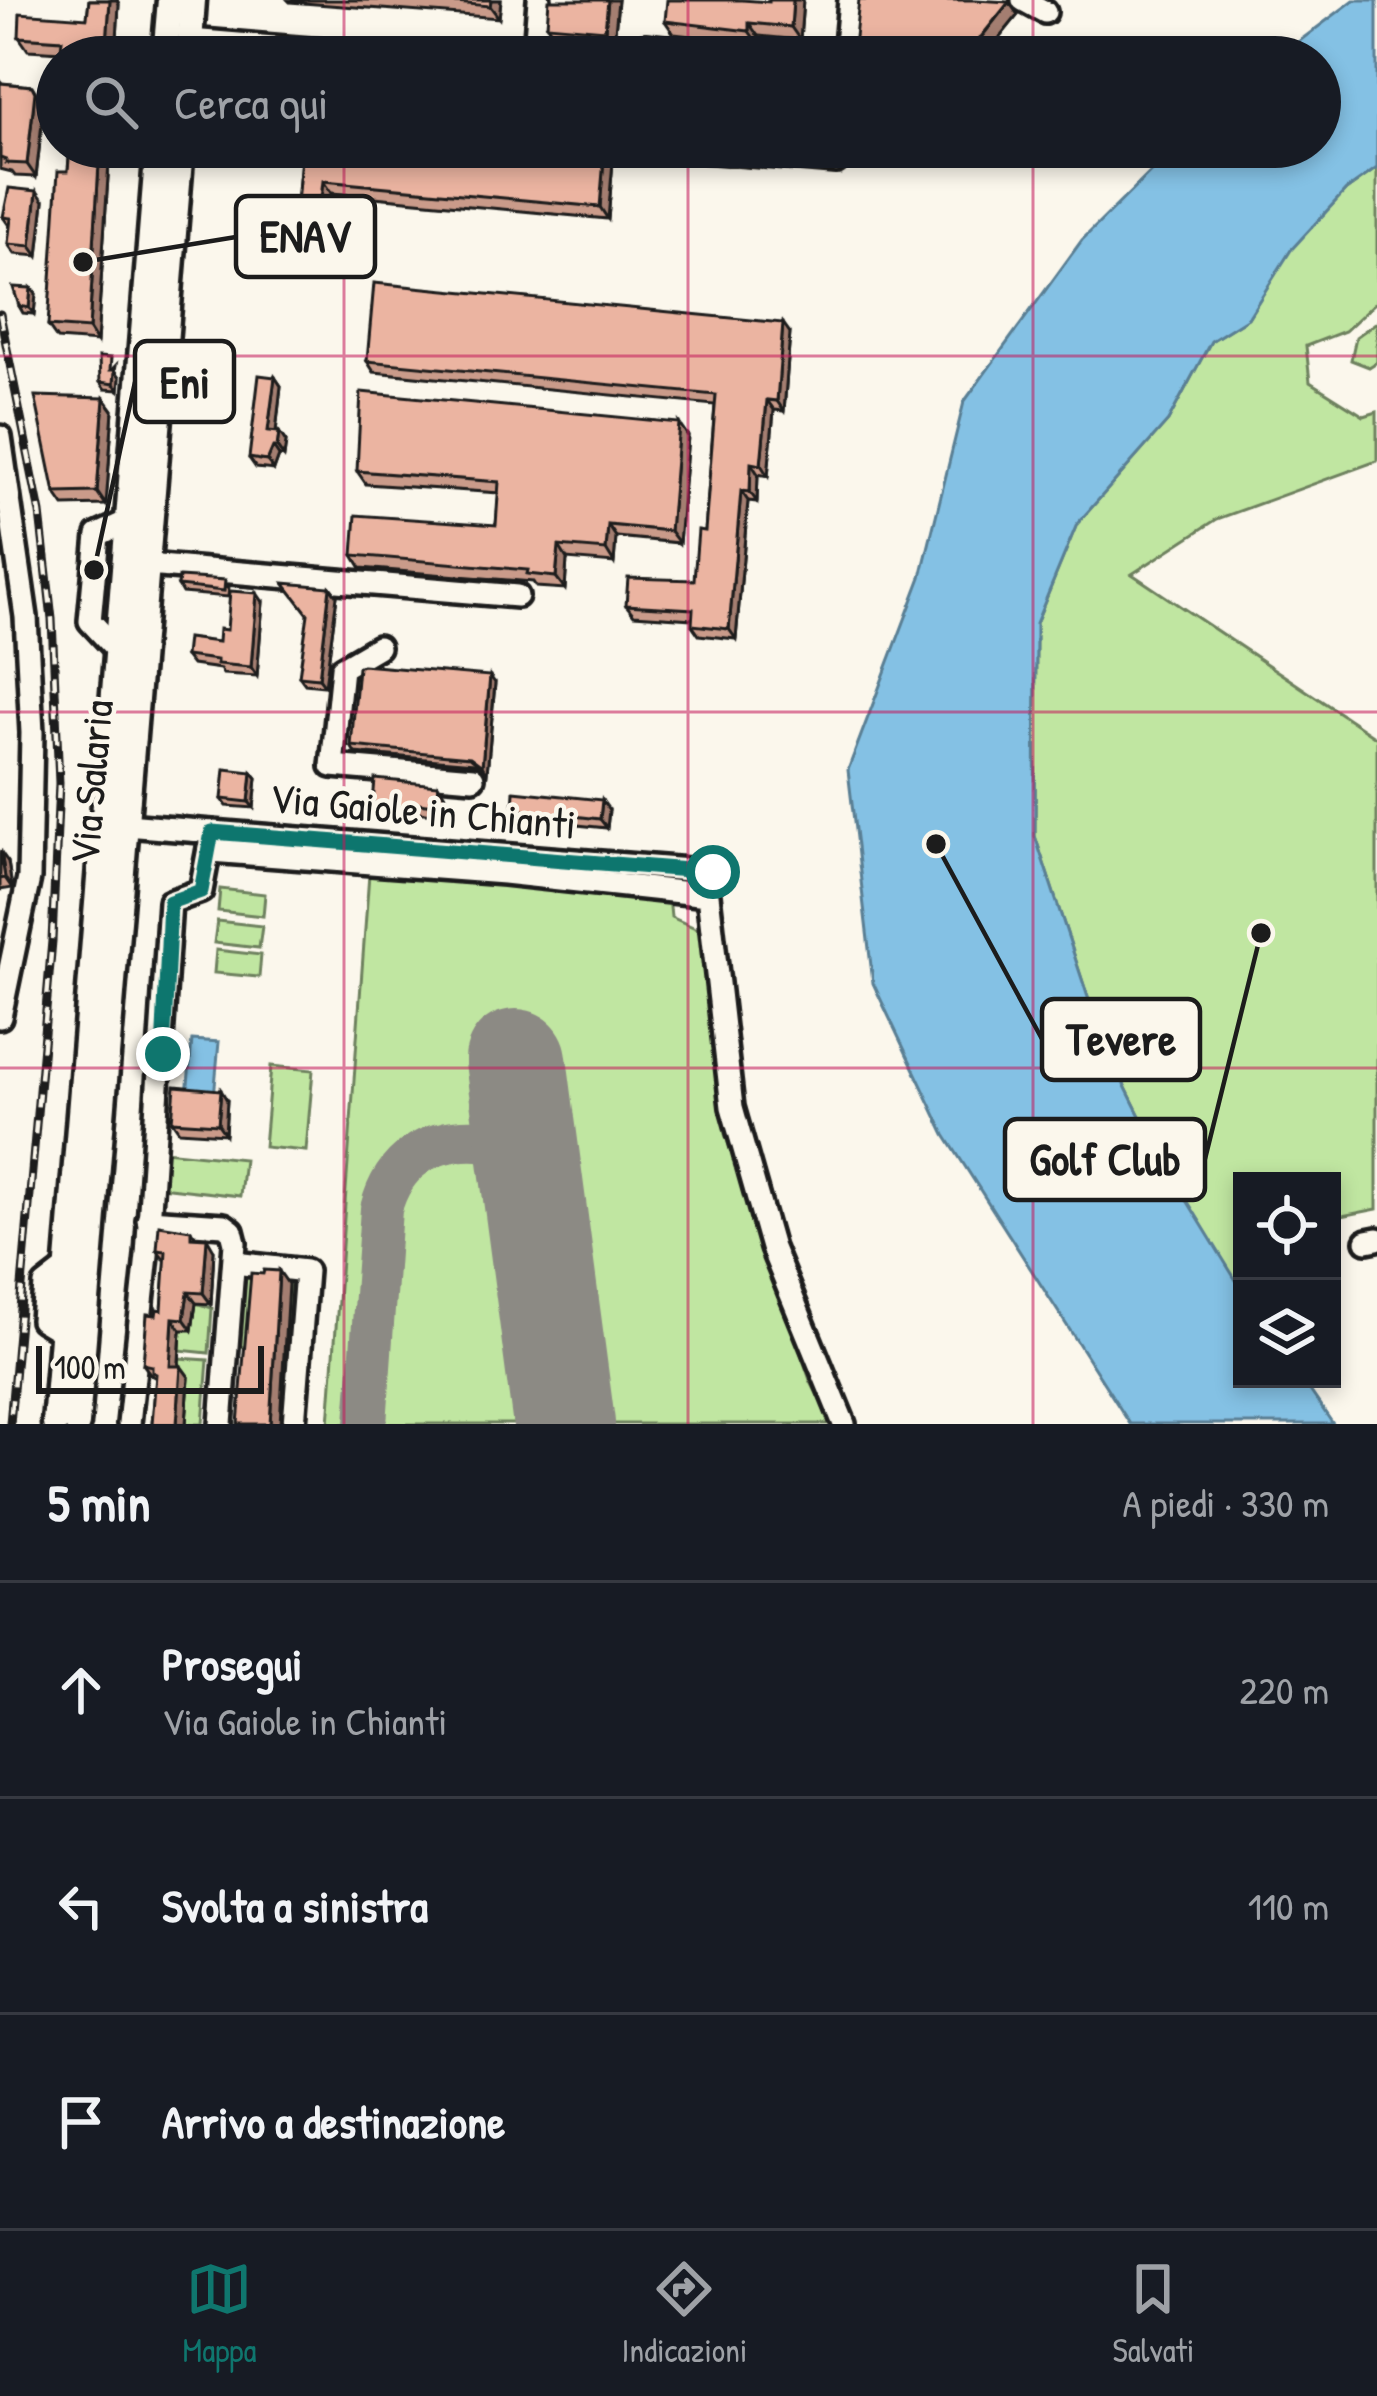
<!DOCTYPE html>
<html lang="it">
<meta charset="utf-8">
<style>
:root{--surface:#171b24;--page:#20242c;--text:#f1f3f6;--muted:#9ea1a6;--line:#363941;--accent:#0f766e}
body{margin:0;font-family:"Patrick Hand",sans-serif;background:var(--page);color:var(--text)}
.controls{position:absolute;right:36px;bottom:36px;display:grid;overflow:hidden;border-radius:0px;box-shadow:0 6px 18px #0003}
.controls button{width:108px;height:108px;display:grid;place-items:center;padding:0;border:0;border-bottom:3px solid var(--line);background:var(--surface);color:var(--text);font:60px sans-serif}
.scale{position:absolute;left:36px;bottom:30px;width:228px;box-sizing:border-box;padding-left:12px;border:6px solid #1c1c1c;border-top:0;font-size:33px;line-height:42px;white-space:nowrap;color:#1c1c1c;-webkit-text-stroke:9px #fbf7ec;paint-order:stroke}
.stop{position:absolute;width:36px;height:36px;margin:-27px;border:9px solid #0f766e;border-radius:50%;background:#fff}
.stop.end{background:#0f766e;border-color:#fff;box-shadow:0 3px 12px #0008}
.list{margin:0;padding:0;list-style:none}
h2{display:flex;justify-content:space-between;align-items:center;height:156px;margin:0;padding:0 48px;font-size:51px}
h2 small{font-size:39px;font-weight:400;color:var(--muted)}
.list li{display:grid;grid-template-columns:78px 1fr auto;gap:36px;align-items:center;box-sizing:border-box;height:216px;padding:0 48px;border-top:3px solid var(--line)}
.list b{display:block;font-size:45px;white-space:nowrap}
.list p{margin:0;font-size:39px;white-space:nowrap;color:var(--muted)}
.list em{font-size:39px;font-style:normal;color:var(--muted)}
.icon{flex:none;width:66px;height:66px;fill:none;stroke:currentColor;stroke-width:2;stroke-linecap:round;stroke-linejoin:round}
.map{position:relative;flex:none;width:1377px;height:1424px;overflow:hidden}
.search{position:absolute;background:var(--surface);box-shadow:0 6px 18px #0003;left:36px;right:36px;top:36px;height:132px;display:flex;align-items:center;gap:30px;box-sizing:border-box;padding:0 42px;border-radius:66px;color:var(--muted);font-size:45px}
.sheet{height:804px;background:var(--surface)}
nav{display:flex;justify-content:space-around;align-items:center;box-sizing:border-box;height:168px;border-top:3px solid var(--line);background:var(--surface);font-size:33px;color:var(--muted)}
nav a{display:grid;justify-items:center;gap:6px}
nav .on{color:var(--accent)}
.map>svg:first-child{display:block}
</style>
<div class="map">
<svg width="1377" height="1424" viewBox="0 0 1377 1424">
<rect width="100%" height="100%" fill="#fbf7ec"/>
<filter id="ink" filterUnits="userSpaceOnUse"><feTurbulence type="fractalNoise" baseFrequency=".00833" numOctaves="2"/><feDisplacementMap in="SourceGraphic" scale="24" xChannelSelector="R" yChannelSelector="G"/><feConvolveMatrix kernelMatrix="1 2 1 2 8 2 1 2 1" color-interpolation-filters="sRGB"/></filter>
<g filter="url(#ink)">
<g fill="#c0e6a1" stroke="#6e815e" stroke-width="3">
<polygon points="1377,168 1377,301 1345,331 1306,346 1310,382 1364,416 1377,412 1377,461 1217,519 1132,574 1377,738 1377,1209 1332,1218 1332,1181 1242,1181 1242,1280 1235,1280 1161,1158 1102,1040 1035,836 1036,623 1077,524 1168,421 1211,341 1248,318 1290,250 1346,190"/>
<polygon points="1377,322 1377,362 1369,367 1351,360 1356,337"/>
<path d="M369 874 669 897 671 917 702 931 725 1134 810 1380 832 1424H605L551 1041 476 1049 485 1110 479 1121C422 1138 397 1135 368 1194L353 1424H329Z"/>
<polygon points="220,889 265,894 263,916 218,911"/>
<polygon points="217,921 262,926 259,948 214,943"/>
<polygon points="216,950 261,955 259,977 214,973"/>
<polygon points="271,1066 313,1070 306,1151 264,1147"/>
<polygon points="164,1151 244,1159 240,1196 160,1187"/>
<polygon points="457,1157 478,1159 495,1171 530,1424 385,1424 383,1401 398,1199 420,1170"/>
<polygon points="246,1273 296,1275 295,1350 286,1349 289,1277 265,1274 246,1347 235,1346 240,1277"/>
<polygon points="196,1303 212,1308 209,1353 179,1350 181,1330 192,1329"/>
<polygon points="178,1358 208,1360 203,1424 186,1424 189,1378 177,1377"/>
</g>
<g fill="#84c1e4" stroke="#5a7f94" stroke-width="3">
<polygon points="1354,0 1377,0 1377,168 1346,190 1291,250 1248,318 1211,341 1168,421 1077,524 1036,623 1035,836 1102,1040 1161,1158 1242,1290 1242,1379 1302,1379 1333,1424 1130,1424 945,1135 873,983 848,770 921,577 964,402 1082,240 1176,147 1320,147 1320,57 1278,57"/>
<polygon points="192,1040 219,1042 214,1097 187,1095"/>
</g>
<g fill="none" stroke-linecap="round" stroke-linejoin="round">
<path stroke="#8c8a84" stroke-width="42" d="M366 1424 381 1209C393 1162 429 1137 479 1140 491 1140 506 1141 515 1149 522 1155 526 1165 531 1173"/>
<polyline stroke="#8c8a84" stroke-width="102" points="516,1060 564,1424"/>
<g stroke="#1c1c1c" stroke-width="30">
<g id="minor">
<polyline points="1023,0 1045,12"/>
<polyline points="536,38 539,0"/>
<polyline points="190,40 396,57"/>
<polyline points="645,46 750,57"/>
<polyline points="845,57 850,0"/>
<polyline points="667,147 836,161 837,147"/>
<polyline points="0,437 26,617 32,733 29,878 0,1017"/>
<polyline points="147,565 517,596"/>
<polyline points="378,647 342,668 332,766 473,778"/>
<polyline points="118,651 90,621 98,535 128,521"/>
<polyline points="126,825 714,872"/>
<polyline points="211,851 504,873 708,895 732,1107 772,1248 844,1424"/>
<polyline points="148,1220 224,1225 232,1231 235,1243 221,1424"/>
<polyline points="1367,1241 1377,1239"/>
<polyline points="234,1263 306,1271 294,1424"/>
<polyline points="62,1332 42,1320 45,1285 67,1268"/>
<polyline points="129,1424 147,1255 170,902 201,891 212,832"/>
</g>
</g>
<g stroke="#1c1c1c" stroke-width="33">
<g id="major">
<polyline points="165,57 170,0"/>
<polyline points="189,57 193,0"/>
<polyline points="55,1424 158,147"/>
<polyline points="77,1424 181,147"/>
</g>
</g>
<use href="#minor" stroke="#fbf7ec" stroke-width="21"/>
<use href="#major" stroke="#fbf7ec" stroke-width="24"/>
<g stroke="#1c1c1c" stroke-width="9">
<polyline id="rail" points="0,314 40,513 52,619 59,783 52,941 10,1424"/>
</g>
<use href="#rail" stroke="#fbf7ec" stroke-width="4.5" stroke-dasharray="14" stroke-linecap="butt"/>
</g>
<g fill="#ca9b8a" stroke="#1c1c1c" stroke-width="3">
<polygon points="89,0 117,0 119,4 116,57 60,57 61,52 28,50 19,37 87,18"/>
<polygon points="288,0 501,0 499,18 290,2"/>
<polygon points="618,0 614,43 556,38 547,25"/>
<polygon points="803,0 800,40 758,36 758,44 674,34 665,21 769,2"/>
<polygon points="1009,2 1018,15 984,57 861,57 854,47"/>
<polygon points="0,80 2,83 32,86 44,105 36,177 15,176 12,172 0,169"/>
<polygon points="63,147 110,147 97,342 57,339 48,326 68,171 69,156"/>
<polygon points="302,147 612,147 614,150 608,219 331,193 328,228 304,227 296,215"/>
<polygon points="44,201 38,256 15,254 8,244 10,227 3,217"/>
<polygon points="31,288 36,294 34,314 23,313 19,306"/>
<polygon points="790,333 784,411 774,410 768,476 758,474 757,502 748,501 736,639 699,635 692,625 692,619 634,615 626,605 694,580 705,531 715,405 374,372 367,361"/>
<polygon points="116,365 115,370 120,377 119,390 105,389 100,382"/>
<polygon points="275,377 281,386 276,432 279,432 286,442 284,457 279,456 274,470 256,468 249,458"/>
<polygon points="104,398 113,410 106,505 64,506 55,493"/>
<polygon points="688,436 679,543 616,537 614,563 567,559 565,589 536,587 533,582 361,568 353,555 496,525 499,493 366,484 357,471"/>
<polygon points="178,586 229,587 228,597 182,593"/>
<polygon points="330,587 337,596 325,686 305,684 299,676"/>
<polygon points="263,602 257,676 223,674 220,669 192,665 185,656 218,642 227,630"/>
<polygon points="495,683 487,773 474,763 355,753 351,746"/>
<polygon points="252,772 257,778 254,808 227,806 222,799"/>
<polygon points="438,785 445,795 443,815 416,812 415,817 379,813 373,804"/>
<polygon points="513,809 609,810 607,828 519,819"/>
<polygon points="0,853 8,862 12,888 0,890"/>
<polygon points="227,1100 225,1134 179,1131 172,1121"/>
<polygon points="191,1230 196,1238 214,1250 211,1304 196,1303 192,1330 181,1330 179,1366 189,1377 186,1424 152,1424 156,1378 151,1375 143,1364 156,1315 162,1310 166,1261 157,1250"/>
</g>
<g fill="#a47e71" stroke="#1c1c1c" stroke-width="3">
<polygon points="110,0 117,0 119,4 116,57 106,57"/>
<polygon points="491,0 501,0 499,18 490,6"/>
<polygon points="608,0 618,0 614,43 605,30"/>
<polygon points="793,0 803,0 800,40 791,27"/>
<polygon points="1009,2 1018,15 984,57 966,57"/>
<polygon points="749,23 758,36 758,44 749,31"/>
<polygon points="35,92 44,105 36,177 27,164"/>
<polygon points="100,147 110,147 97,342 89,329"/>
<polygon points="605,147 612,147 614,150 608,219 600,207"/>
<polygon points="323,181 331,193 328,228 319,216"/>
<polygon points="37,191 44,201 38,256 31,246"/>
<polygon points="31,288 36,294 34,314 29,308"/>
<polygon points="783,323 790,333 784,411 777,401"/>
<polygon points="115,370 120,377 119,390 114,384"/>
<polygon points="275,377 281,386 275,441 268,431"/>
<polygon points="104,398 113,410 106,505 97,492"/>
<polygon points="767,400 774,410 768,476 761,465"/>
<polygon points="679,423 688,436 679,543 670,531"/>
<polygon points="279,432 286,442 284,457 277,447"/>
<polygon points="273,447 279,456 274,470 267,461"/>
<polygon points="751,463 758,474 757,502 750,492"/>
<polygon points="741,491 748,501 736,639 729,629"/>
<polygon points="608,525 616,537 614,563 606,550"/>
<polygon points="559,546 567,559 565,589 556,577"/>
<polygon points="330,587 337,596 325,686 319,678"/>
<polygon points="257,593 263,602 257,676 251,667"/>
<polygon points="490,676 495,683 487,773 482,766"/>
<polygon points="252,772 257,778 254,808 249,802"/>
<polygon points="438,785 445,795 443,815 436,805"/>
<polygon points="602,800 609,810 607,828 600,819"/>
<polygon points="1,852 8,862 12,888 5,878"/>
<polygon points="221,1090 227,1100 225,1134 218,1124"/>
<polygon points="207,1238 214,1250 211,1304 203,1293"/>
<polygon points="279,1271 288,1284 280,1424 270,1424"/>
<polygon points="188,1292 196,1303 192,1330 184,1319"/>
<polygon points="173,1318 181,1330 178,1377 170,1366"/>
<polygon points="181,1366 189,1377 186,1424 177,1424"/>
</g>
<g fill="#ebb4a1" stroke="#1c1c1c" stroke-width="3">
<polygon points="89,0 110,0 106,57 60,57 62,40 19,37 20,13 87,18"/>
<polygon points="418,0 491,0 490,6"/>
<polygon points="549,0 608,0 605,30 547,25"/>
<polygon points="667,0 742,0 769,2 769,0 793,0 791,27 749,23 749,31 665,21"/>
<polygon points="859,0 976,0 1009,2 965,57 854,47"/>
<polygon points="269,50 370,57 269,57"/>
<polygon points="0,83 32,86 35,92 27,164 6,163 6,160 0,158"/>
<polygon points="70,147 100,147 89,329 48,326 58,171 68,171"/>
<polygon points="302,147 605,147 600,207 323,181 319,216 296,215"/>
<polygon points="9,188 37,191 31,246 8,244 11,218 3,217"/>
<polygon points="374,283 783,323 777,401 767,400 761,465 751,463 750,492 741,491 729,629 692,625 693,609 626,605 628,578 694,580 698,530 705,531 716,395 367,361"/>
<polygon points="13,287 31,288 29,308 19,306"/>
<polygon points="99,357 111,358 110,370 115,370 114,384 100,382"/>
<polygon points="259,375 275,377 268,431 279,432 277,447 273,447 267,461 249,458"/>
<polygon points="361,392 679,423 670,531 608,525 606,550 559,546 556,577 527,574 528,570 353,555 356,515 496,525 499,482 357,471"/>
<polygon points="35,396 104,398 97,492 55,493"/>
<polygon points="179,577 225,580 224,591 178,586"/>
<polygon points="284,583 330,587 319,678 299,676 308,614"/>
<polygon points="230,591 257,593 251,667 217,664 217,660 185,656 187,638 218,642 219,629 227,630"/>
<polygon points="362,665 490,676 482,766 470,757 351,746 358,667"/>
<polygon points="225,769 252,772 249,802 222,799"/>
<polygon points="375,779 438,785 436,805 409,802 409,807 373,804"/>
<polygon points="514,791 602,800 600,819 513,809"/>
<polygon points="1,852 5,878 0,879 0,853"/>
<polygon points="175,1086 221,1090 218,1124 172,1121"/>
<polygon points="159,1225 191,1230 191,1237 207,1238 203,1293 188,1292 184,1319 173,1318 170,1366 181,1366 177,1424 152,1424 156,1374 152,1372 152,1366 143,1364 147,1314 156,1315 157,1309 162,1310 166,1251 157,1250"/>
<polygon points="264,1270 279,1271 270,1424 238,1424 251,1273 263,1274"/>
</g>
</g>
<g fill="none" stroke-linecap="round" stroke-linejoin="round" filter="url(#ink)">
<polyline stroke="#0f766e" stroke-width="15" points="163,1054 170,902 201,891 212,832 713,872"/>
</g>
<path fill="none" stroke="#c2185b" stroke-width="3" stroke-opacity="0.55" d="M344 0V57M688 0V57M1033 0V57M344 147V1424M688 147V1424M1033 147V1424M0 356H1377M0 712H1377M0 1068H1377"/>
<g text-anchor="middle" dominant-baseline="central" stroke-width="9" stroke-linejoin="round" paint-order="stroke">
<g font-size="42" fill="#1c1c1c" stroke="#fbf7ec">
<text transform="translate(90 782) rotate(-85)">Via Salaria</text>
<text transform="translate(423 810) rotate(5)">Via Gaiole in Chianti</text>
</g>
</g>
<path fill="none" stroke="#1c1c1c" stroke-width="4.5" d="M83 262L236 237M94 570L135 382M936 844L1042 1039M1261 933L1205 1159"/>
<g fill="#1c1c1c" stroke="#fbf7ec" stroke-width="4.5">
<circle cx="83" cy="262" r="12"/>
<circle cx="94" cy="570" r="12"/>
<circle cx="936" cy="844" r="12"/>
<circle cx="1261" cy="933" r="12"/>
</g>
<g fill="#fbf7ec" stroke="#1c1c1c" stroke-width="4.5">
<rect x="236" y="196" width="139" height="81" rx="12"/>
<rect x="135" y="341" width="99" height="81" rx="12"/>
<rect x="1042" y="999" width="158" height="81" rx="12"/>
<rect x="1005" y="1119" width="200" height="81" rx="12"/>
</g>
<g font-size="45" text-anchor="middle" font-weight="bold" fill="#1c1c1c">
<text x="305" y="252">ENAV</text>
<text x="185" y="398">Eni</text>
<text x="1121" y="1055">Tevere</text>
<text x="1105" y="1175">Golf Club</text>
</g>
</svg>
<div class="controls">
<button><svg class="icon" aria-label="locate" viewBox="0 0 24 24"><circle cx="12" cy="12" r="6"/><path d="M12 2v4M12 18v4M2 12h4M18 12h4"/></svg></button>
<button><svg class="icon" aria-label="layers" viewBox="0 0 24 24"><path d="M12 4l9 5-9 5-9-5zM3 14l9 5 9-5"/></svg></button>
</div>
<div class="scale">100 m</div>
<div class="stop" style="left:713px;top:872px"></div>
<div class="stop end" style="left:163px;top:1054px"></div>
<div class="search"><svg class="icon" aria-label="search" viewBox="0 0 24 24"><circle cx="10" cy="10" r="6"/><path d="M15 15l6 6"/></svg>Cerca qui</div>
</div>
<section class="sheet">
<h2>5 min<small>A piedi · 330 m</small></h2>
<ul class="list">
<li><svg class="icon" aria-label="ahead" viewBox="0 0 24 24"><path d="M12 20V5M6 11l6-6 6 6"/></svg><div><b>Prosegui</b><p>Via Gaiole in Chianti</p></div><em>220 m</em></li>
<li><svg class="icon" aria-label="left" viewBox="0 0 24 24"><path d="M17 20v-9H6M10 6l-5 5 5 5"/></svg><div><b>Svolta a sinistra</b></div><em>110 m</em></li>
<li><svg class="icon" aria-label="arrive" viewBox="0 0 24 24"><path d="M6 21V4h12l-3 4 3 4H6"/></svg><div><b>Arrivo a destinazione</b></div></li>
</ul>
</section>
<nav>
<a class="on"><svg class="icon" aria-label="map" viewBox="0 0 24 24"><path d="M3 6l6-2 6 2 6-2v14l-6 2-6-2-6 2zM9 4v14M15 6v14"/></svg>Mappa</a>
<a><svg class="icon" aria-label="directions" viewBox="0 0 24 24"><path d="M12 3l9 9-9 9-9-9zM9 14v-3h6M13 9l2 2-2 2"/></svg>Indicazioni</a>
<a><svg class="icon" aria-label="saved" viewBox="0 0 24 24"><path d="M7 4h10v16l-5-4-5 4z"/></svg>Salvati</a>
</nav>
